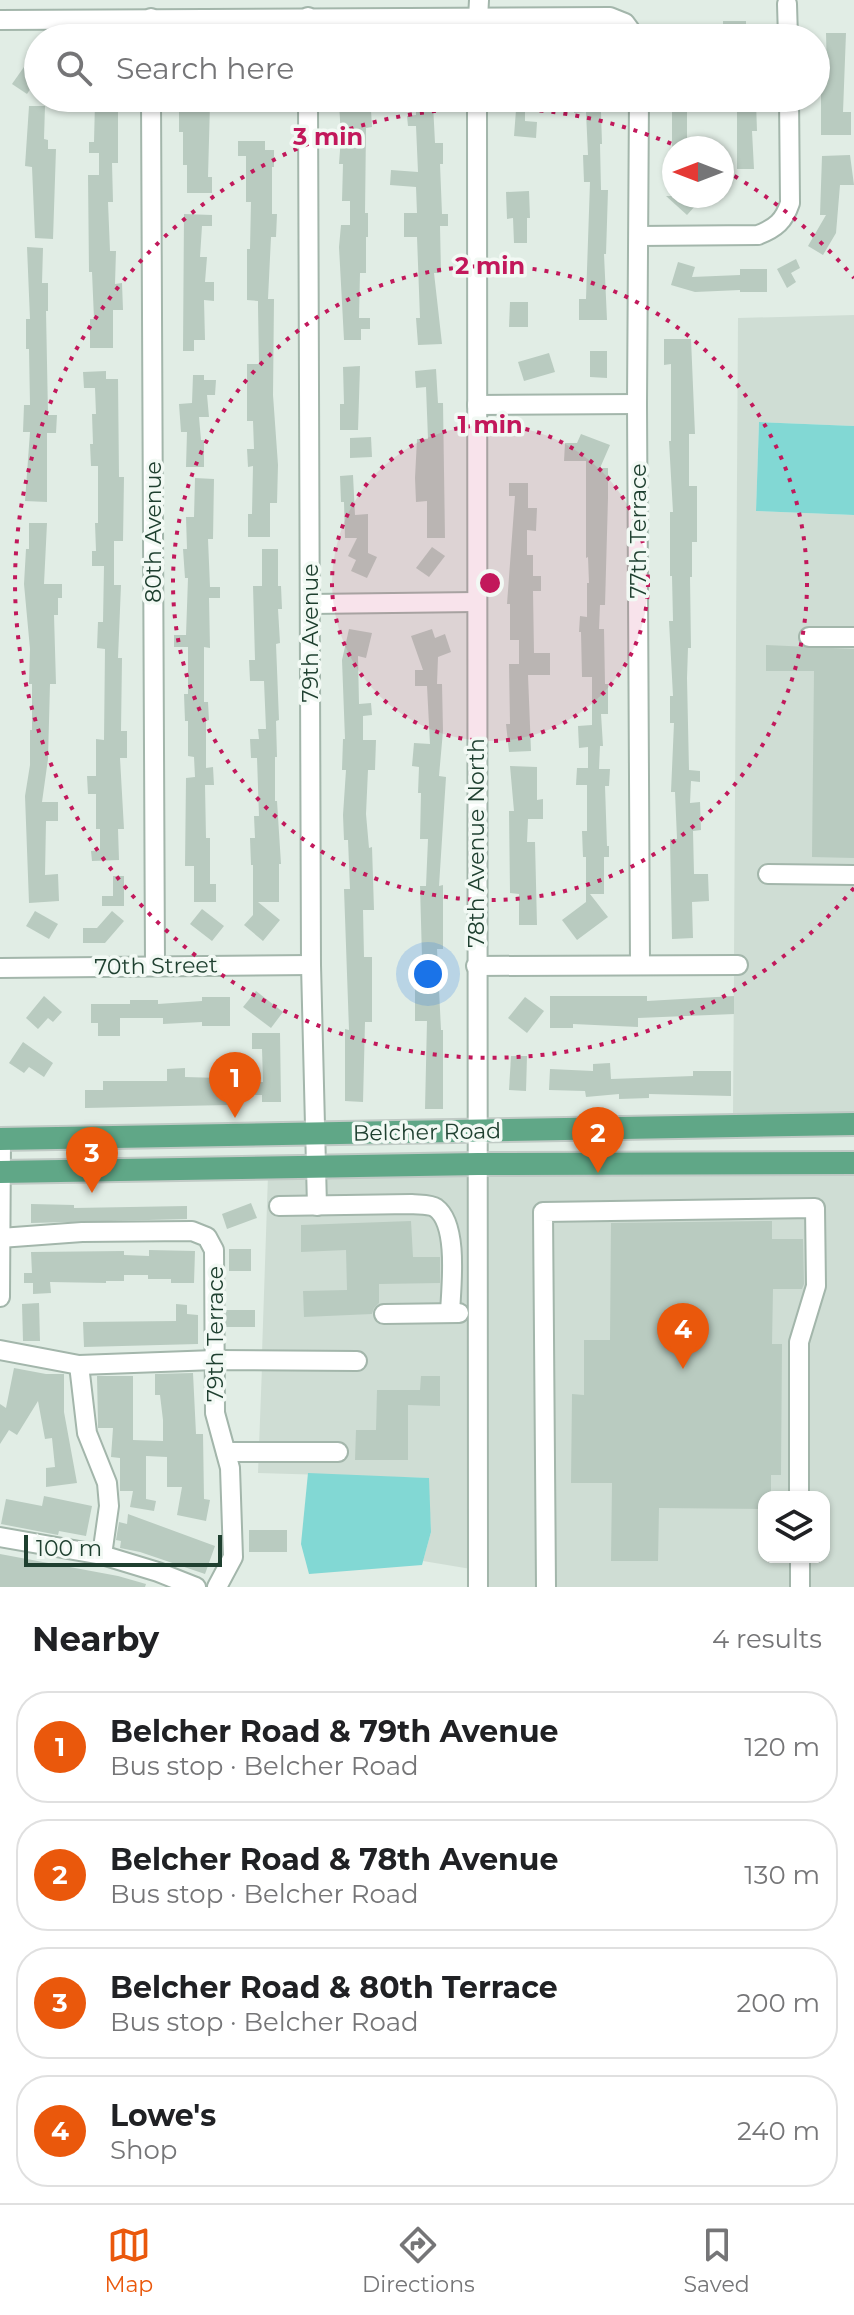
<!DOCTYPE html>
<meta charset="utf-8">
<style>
:root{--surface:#fff;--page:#f6f6f6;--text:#202124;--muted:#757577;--line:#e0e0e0;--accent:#ea580c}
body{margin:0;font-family:Montserrat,sans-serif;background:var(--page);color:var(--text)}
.controls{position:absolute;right:24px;bottom:24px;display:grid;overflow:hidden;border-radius:16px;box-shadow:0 2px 6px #0004}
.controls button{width:72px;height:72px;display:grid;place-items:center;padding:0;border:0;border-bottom:2px solid var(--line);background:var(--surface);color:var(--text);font:40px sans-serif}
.compass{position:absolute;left:662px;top:136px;width:72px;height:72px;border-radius:50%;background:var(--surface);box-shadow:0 2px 6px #0004;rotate:270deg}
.scale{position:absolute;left:24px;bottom:20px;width:198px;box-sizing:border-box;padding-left:8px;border:4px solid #1f4030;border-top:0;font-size:22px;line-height:28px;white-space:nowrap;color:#1f4030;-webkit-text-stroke:6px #f2f9f4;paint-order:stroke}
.you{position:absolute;left:428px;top:974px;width:28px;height:28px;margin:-20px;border:6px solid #fff;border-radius:50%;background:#1a73e8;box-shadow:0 0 0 12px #1a73e833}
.badge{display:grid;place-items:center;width:52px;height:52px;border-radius:50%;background:var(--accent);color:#fff;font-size:26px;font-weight:700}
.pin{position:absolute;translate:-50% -66px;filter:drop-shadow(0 2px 4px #0008)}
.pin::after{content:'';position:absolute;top:42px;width:28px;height:24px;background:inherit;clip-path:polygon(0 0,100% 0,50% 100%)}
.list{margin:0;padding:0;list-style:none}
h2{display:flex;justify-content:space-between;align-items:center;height:104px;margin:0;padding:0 32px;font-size:34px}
h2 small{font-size:26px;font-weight:400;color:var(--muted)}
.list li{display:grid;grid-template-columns:52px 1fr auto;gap:24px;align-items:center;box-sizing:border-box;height:112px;margin:0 16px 16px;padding:0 16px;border:2px solid var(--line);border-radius:32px}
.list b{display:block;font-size:30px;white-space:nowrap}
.list p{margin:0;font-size:26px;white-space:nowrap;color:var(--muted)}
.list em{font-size:26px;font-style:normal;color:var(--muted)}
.icon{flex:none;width:44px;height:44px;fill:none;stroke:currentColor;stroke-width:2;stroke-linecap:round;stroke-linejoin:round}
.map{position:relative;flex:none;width:854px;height:1587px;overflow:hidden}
.search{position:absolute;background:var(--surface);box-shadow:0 2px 6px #0004;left:24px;right:24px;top:24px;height:88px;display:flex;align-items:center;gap:20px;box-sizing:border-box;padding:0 28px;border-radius:44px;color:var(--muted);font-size:30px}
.sheet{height:616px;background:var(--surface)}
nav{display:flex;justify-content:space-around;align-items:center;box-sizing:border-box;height:112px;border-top:2px solid var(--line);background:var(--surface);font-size:22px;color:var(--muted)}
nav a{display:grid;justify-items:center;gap:4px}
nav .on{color:var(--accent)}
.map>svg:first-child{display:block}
</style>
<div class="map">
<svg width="854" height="1587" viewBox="0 0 854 1587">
<rect width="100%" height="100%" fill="#e1ede5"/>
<g fill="#cfddd4" fill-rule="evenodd">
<polygon points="854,315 854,426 759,422 756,511 854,515 854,1114 733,1115 734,972 745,972 746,959 734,958 738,318"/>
<path d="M854 1170V1587H486V1171ZM764 1497H824V1557H764Z"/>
<polygon points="470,1171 471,1569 423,1561 431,1532 428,1478 258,1473 262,1367 365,1367 364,1354 262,1353 268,1175"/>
</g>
<g fill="#82d8d4">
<polygon points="759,422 854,426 854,515 756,511"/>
<polygon points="308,1473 429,1478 431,1532 422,1565 309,1574 301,1544"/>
</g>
<g fill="#b9cbc0">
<rect x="723" y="21" width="23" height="17"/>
<polygon points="826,33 846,33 843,112 851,112 851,135 821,135 821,73 827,73"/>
<polygon points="38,47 38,77 27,94 12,84"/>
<polygon points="509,98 525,98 525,121 537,122 536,138 514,136 516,110 509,110"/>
<polygon points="584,98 604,98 604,112 601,112 602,144 600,144 601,190 608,190 606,254 604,254 607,320 579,320 579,299 586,299 590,182 584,182 583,155 588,155 586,112 574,113 574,101 584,101"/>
<polygon points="360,101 361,110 371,110 372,127 366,128 365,213 368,213 368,237 366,237 366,273 360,273 359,318 370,318 370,329 361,329 361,340 344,340 339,247 341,225 350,225 350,201 342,201 343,164 339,164 341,137 339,103"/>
<polygon points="95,102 118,102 118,163 112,163 113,202 108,202 110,251 116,251 115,284 122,283 123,310 113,310 113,348 90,348 90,319 94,319 92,272 89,272 88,175 99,175 99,153 89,153 89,142 94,142"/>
<polygon points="179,102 210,103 208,177 212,177 212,193 187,193 187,165 183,165 183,132 179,132"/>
<polygon points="756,102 757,131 752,131 754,169 737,169 737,103"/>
<rect x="672" y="103" width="15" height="45"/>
<polygon points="433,104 435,143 443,143 443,164 440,164 442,214 448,214 448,226 440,226 441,273 434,273 442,344 418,345 416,318 420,318 417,237 404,237 404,213 417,213 416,187 390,185 391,170 418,172 416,126 408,126 407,116 416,115 416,105"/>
<polygon points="29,106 45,106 44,139 48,140 48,149 56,149 53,239 35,238 32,167 25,166"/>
<polygon points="238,141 265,141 265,150 274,150 274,167 272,167 272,214 277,214 276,237 271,237 268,299 274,299 273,395 278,465 277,503 270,503 270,537 248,537 248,514 252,514 253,466 248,467 247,449 254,449 253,421 247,421 247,364 259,364 258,307 258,301 247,300 247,249 250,249 251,202 246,202 246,156 238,156"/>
<polygon points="850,155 854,185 840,185 836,233 823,255 808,246 826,215 820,215 822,156"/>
<polygon points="529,191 530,218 527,218 527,243 514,243 513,218 507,219 506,192"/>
<polygon points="666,196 704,196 687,215"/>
<polygon points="184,214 212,215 212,226 202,226 200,257 207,257 205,282 214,282 214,301 204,300 205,340 194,340 194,351 183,351"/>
<polygon points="27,247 43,248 42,283 48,283 48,311 46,311 48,415 57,415 56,433 47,433 47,502 25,501 30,432 23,432 24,405 30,405 29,349 26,349 26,319 30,319"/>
<polygon points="796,259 800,268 791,273 796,282 787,288 777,269"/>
<polygon points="678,262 695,267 692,277 740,275 740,269 767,269 767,292 740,292 740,290 695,292 671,285"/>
<polygon points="510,302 528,302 528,327 509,327"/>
<polygon points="664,339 691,339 695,434 689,434 689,486 697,486 697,542 692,542 692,577 690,577 691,648 688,648 687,678 689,770 700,771 700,782 691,781 690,803 700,802 701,830 693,831 694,874 708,874 709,901 692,902 693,938 672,939 670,839 677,839 675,792 671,792 674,723 670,723 670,696 673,696 669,621 673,621 672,576 670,576 670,512 673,512 669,441 671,441 671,364 664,365"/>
<polygon points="590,351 607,351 607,378 590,377"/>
<polygon points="549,353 555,372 524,381 518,362"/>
<polygon points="360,366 358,430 340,430 340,404 344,404 343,367"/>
<polygon points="436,369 438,403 443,403 445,538 427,538 427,501 416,502 415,478 417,439 428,439 426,387 416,388 415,371"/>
<polygon points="106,371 106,379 118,379 119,477 124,477 123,541 114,541 114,585 121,585 118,658 122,658 121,731 127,731 127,758 120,758 124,829 118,829 119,860 92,861 91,851 100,850 100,829 96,829 96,794 88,794 87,776 96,776 96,739 104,740 105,649 97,648 98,622 103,622 104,566 92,566 92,551 96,551 95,523 98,523 98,466 91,466 90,444 93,444 92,414 96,414 95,388 84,388 83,372"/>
<polygon points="193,375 204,375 204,380 216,380 215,395 207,395 209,417 199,417 201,440 204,440 204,467 186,467 187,432 181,432 179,404 192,403"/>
<polygon points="581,434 610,445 600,468 608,468 608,498 605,605 600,605 599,629 604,629 605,684 608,684 608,714 601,714 603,746 600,746 599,769 610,769 609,786 605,786 607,846 609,846 609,857 604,857 604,894 590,894 608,917 577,940 562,920 586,902 586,857 583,857 582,831 587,831 587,785 576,785 577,768 588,768 588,747 579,748 578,726 592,725 592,677 582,677 581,632 579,632 580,616 587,617 587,583 589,583 588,557 586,558 586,461 564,461 565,443 577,443"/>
<polygon points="371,437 372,457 350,458 350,438"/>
<polygon points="353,475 355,515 368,514 368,553 377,557 367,578 351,571 356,560 348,556 357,538 345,538 344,502 341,502 340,476"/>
<polygon points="195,478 214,479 213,539 208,539 210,587 220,587 220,598 209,598 210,648 204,647 204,702 208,702 209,720 206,721 206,768 213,767 214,785 205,785 206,838 210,838 210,884 216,884 216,902 194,902 194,866 185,866 186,778 195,777 194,757 188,756 188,721 185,721 184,694 188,694 188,647 174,647 174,635 186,635 188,578 185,578 183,549 187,549 186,517 194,517"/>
<polygon points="509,483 528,483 528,508 537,508 536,531 527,530 527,555 533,555 533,576 541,576 541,591 533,591 534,653 550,653 550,675 528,675 531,751 509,752 506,724 510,724 509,664 519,664 519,640 510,640 510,604 507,604 515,496 509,496"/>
<polygon points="29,523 47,523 44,584 62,584 62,598 58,598 58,615 54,615 56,684 50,684 48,759 42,802 58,802 58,821 46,821 45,875 58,874 59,901 29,903 25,796 30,765 30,730 32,730 32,684 29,684 30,649 24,584 26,549 29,549"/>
<polygon points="432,547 445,556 429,577 416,568"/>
<polygon points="262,549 278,549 278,586 281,586 282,609 278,609 280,643 276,644 279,720 276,721 277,757 275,757 275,801 277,801 281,864 279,864 279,902 258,902 280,920 263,941 244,925 253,915 253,865 251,865 250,838 255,838 254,816 259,816 257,758 251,758 250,739 259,739 258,729 266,729 264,681 250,681 249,660 255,660 253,586 262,586"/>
<polygon points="349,629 372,633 366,658 358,656 359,704 371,703 372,715 363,716 363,740 376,740 375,770 368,770 366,814 369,848 372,847 374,910 363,910 364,957 372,957 372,1022 365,1022 363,1102 345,1101 345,1029 349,1030 344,889 350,889 348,840 344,840 343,815 346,770 342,770 343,739 345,739 342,660"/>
<polygon points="432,629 435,638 445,634 451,652 438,657 437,684 442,684 443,731 439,776 446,777 439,886 443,885 443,949 437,949 441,1030 443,1030 443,1109 425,1109 427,1021 415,1021 415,984 413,984 412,966 421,966 420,957 422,957 420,886 426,886 428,839 420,839 421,793 418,793 419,767 412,766 414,743 430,744 427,686 415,686 415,670 423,670 411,636"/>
<polygon points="766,645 854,649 854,858 812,857 814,671 766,671"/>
<polygon points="510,766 537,767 537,800 543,799 543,819 528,819 527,842 535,842 537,925 519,925 519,894 510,893 509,811 514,811"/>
<polygon points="113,876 124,876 124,906 102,906 102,896 113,896"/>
<polygon points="202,909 224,926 212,941 190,924"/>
<polygon points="35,911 58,924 49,939 26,926"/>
<polygon points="112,911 124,921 105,943 83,943 83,928 97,928"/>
<polygon points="256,991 283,1012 271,1028 243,1007"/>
<polygon points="44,996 62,1012 53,1022 48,1018 38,1029 26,1018"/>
<polygon points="550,996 647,996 647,1001 734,996 734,1014 638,1018 638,1027 573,1024 573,1028 550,1028"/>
<polygon points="202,997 230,997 230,1026 202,1026 202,1022 163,1024 163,1018 120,1018 120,1036 98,1036 98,1023 91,1023 91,1004 130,1004 130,1000 158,1000 158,1004 202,1001"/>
<polygon points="525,997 544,1011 527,1033 508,1018"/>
<polygon points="252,1033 280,1033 281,1102 262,1102 262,1095 255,1095 255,1082 263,1082 262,1049 252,1049"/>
<polygon points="23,1042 53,1063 44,1077 29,1067 24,1073 9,1063"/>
<polygon points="511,1056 527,1056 526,1091 509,1090"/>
<polygon points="610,1063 611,1079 693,1076 693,1071 731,1071 731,1096 649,1094 649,1098 619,1099 619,1094 586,1097 585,1091 549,1090 550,1069 593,1071 593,1064"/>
<polygon points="185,1068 185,1077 220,1078 220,1087 228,1087 228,1105 85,1108 85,1090 103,1090 103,1081 167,1081 167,1069"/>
<polygon points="251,1203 257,1218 227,1229 222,1214"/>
<polygon points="31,1204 74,1205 74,1208 187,1206 187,1219 31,1223"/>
<polygon points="411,1221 413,1257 440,1257 440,1283 379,1284 379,1303 374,1308 372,1314 304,1317 303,1291 347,1290 346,1250 301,1252 301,1225"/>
<polygon points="772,1221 772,1239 803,1239 804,1284 802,1289 773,1289 772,1344 782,1344 781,1475 771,1475 771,1497 764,1497 764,1509 659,1508 658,1561 611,1561 612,1483 571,1483 572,1394 584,1395 584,1340 610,1340 611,1223"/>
<rect x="229" y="1249" width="22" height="22"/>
<polygon points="149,1250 195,1251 194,1283 171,1283 171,1279 148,1279 148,1275 124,1275 124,1281 106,1281 106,1283 50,1282 51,1293 33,1294 33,1283 24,1283 24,1273 32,1273 31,1252 124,1251 124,1255 149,1256"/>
<polygon points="39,1303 40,1341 23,1341 22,1304"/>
<polygon points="176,1304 187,1305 187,1314 198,1315 198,1344 84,1347 83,1322 176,1321"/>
<rect x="226" y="1310" width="29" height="17"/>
<polygon points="14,1368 46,1374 64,1374 64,1412 77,1483 46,1487 46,1468 55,1467 52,1438 45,1439 38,1401 17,1435 9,1430 0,1444 0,1404 6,1408"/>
<polygon points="193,1373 196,1434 203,1434 204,1499 210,1500 206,1521 177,1515 182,1487 167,1487 167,1457 146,1456 146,1499 156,1501 154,1511 130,1507 133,1491 120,1491 120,1458 111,1457 113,1428 98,1428 98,1423 97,1376 133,1376 133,1440 163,1441 163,1420 160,1395 155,1395 155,1374"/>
<polygon points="421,1376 440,1376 440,1406 408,1405 408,1460 355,1460 356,1430 376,1430 377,1390 420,1390"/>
<polygon points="44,1496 92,1506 86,1536 59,1531 58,1535 1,1524 6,1499 42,1506"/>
<polygon points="128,1514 215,1546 205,1574 140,1552 120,1548 121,1541 116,1540 119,1522 127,1524"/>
<rect x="249" y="1530" width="38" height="22"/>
<polygon points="0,1554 118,1576 146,1584 145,1587 0,1587"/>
</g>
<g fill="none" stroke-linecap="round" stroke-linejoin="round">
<g stroke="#a3b6ab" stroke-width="22">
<g id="minor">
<polyline points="787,4 788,38"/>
<polyline points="308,17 308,38"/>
<polyline points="151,18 151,38"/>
<polyline points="0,20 610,17 625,23 636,38"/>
<polyline points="477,38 479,0"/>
<polyline points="151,98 155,965"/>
<polyline points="308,98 311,965 317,1206"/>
<polyline points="477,98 478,1587"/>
<polyline points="639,98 637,404 640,964"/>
<path d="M639 236 758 235C776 228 784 221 790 203L789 98"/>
<polyline points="477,405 637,404"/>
<polyline points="310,604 476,602"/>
<polyline points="809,637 854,637"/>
<polyline points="768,874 854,875"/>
<polyline points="476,966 738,965"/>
<polyline points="0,968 311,965"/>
<path d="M279 1206 411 1204C419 1205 430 1204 436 1208 459 1225 451 1288 450 1313"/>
<polyline points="0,1238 82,1232 192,1231 207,1237 214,1250 215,1413 230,1468 233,1557 217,1587"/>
<polyline points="0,1297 1,1139"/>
<polyline points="384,1314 459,1313"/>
<polyline points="0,1350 79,1365 215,1360 357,1361"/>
<polyline points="79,1365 87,1433 107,1483 109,1506 102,1555"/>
<polyline points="226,1452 338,1452"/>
<polyline points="0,1537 102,1555 158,1572 196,1587"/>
<polyline points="800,1557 800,1587"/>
<polyline points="546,1587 543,1212 815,1208 816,1286 799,1342 799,1497"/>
</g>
</g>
<g stroke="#c0cac5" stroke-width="26">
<g id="major">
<polyline points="0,1139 854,1124"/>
<polyline points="0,1172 478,1164 854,1163"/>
</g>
</g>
<use href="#minor" stroke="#fff" stroke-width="18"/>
<use href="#major" stroke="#60a787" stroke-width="22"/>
</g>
<circle cx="490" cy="583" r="158" fill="#c2185b" fill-opacity=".12"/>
<g fill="none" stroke="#c2185b" stroke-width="4" stroke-dasharray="4 8">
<circle cx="490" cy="583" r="158"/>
<circle cx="490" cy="583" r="317"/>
<path d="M854 888A475 475 0 1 1 679 147M724 170A475 475 0 0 1 854 278"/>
</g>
<g text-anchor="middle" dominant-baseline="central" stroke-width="7" stroke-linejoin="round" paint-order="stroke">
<g font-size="22" fill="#1f4030" stroke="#f2f9f4">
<text transform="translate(638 531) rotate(-90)">77th Terrace</text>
<text transform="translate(153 532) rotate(-90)">80th Avenue</text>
<text transform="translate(310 633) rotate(-90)">79th Avenue</text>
<text transform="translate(476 843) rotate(-90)">78th Avenue North</text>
<text transform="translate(156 966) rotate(-1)">70th Street</text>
<text transform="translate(427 1132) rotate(-1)">Belcher Road</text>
<text transform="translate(215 1334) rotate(-90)">79th Terrace</text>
</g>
</g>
<circle cx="490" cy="583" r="12" fill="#c2185b" stroke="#f2f9f4" stroke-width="4"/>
<g font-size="24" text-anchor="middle" font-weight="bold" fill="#c2185b" stroke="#f2f9f4" stroke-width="7" stroke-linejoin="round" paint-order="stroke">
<text x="328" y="145">3 min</text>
<text x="490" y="274">2 min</text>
<text x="490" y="433">1 min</text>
</g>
</svg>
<div class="controls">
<button><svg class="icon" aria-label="layers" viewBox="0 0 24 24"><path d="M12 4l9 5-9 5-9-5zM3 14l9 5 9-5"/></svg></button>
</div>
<svg class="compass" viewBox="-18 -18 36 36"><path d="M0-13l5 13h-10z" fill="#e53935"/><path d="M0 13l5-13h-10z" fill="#757577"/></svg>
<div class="scale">100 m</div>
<div class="you"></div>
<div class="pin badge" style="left:235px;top:1118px">1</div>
<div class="pin badge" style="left:598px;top:1173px">2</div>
<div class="pin badge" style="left:92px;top:1193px">3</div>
<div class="pin badge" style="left:683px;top:1369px">4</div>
<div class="search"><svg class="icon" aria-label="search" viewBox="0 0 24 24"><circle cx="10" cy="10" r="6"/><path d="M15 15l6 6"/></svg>Search here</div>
</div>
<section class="sheet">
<h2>Nearby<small>4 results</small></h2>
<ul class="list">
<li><span class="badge">1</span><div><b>Belcher Road &amp; 79th Avenue</b><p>Bus stop · Belcher Road</p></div><em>120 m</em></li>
<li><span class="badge">2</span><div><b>Belcher Road &amp; 78th Avenue</b><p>Bus stop · Belcher Road</p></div><em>130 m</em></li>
<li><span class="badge">3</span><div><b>Belcher Road &amp; 80th Terrace</b><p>Bus stop · Belcher Road</p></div><em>200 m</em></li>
<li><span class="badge">4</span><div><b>Lowe's</b><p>Shop</p></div><em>240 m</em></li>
</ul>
</section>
<nav>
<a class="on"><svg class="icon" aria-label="map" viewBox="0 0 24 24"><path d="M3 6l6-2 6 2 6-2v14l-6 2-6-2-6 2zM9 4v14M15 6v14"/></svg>Map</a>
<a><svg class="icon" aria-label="directions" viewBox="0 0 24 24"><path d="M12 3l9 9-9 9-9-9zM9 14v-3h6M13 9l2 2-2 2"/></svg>Directions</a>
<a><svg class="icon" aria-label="saved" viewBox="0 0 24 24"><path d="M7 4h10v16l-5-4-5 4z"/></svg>Saved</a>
</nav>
